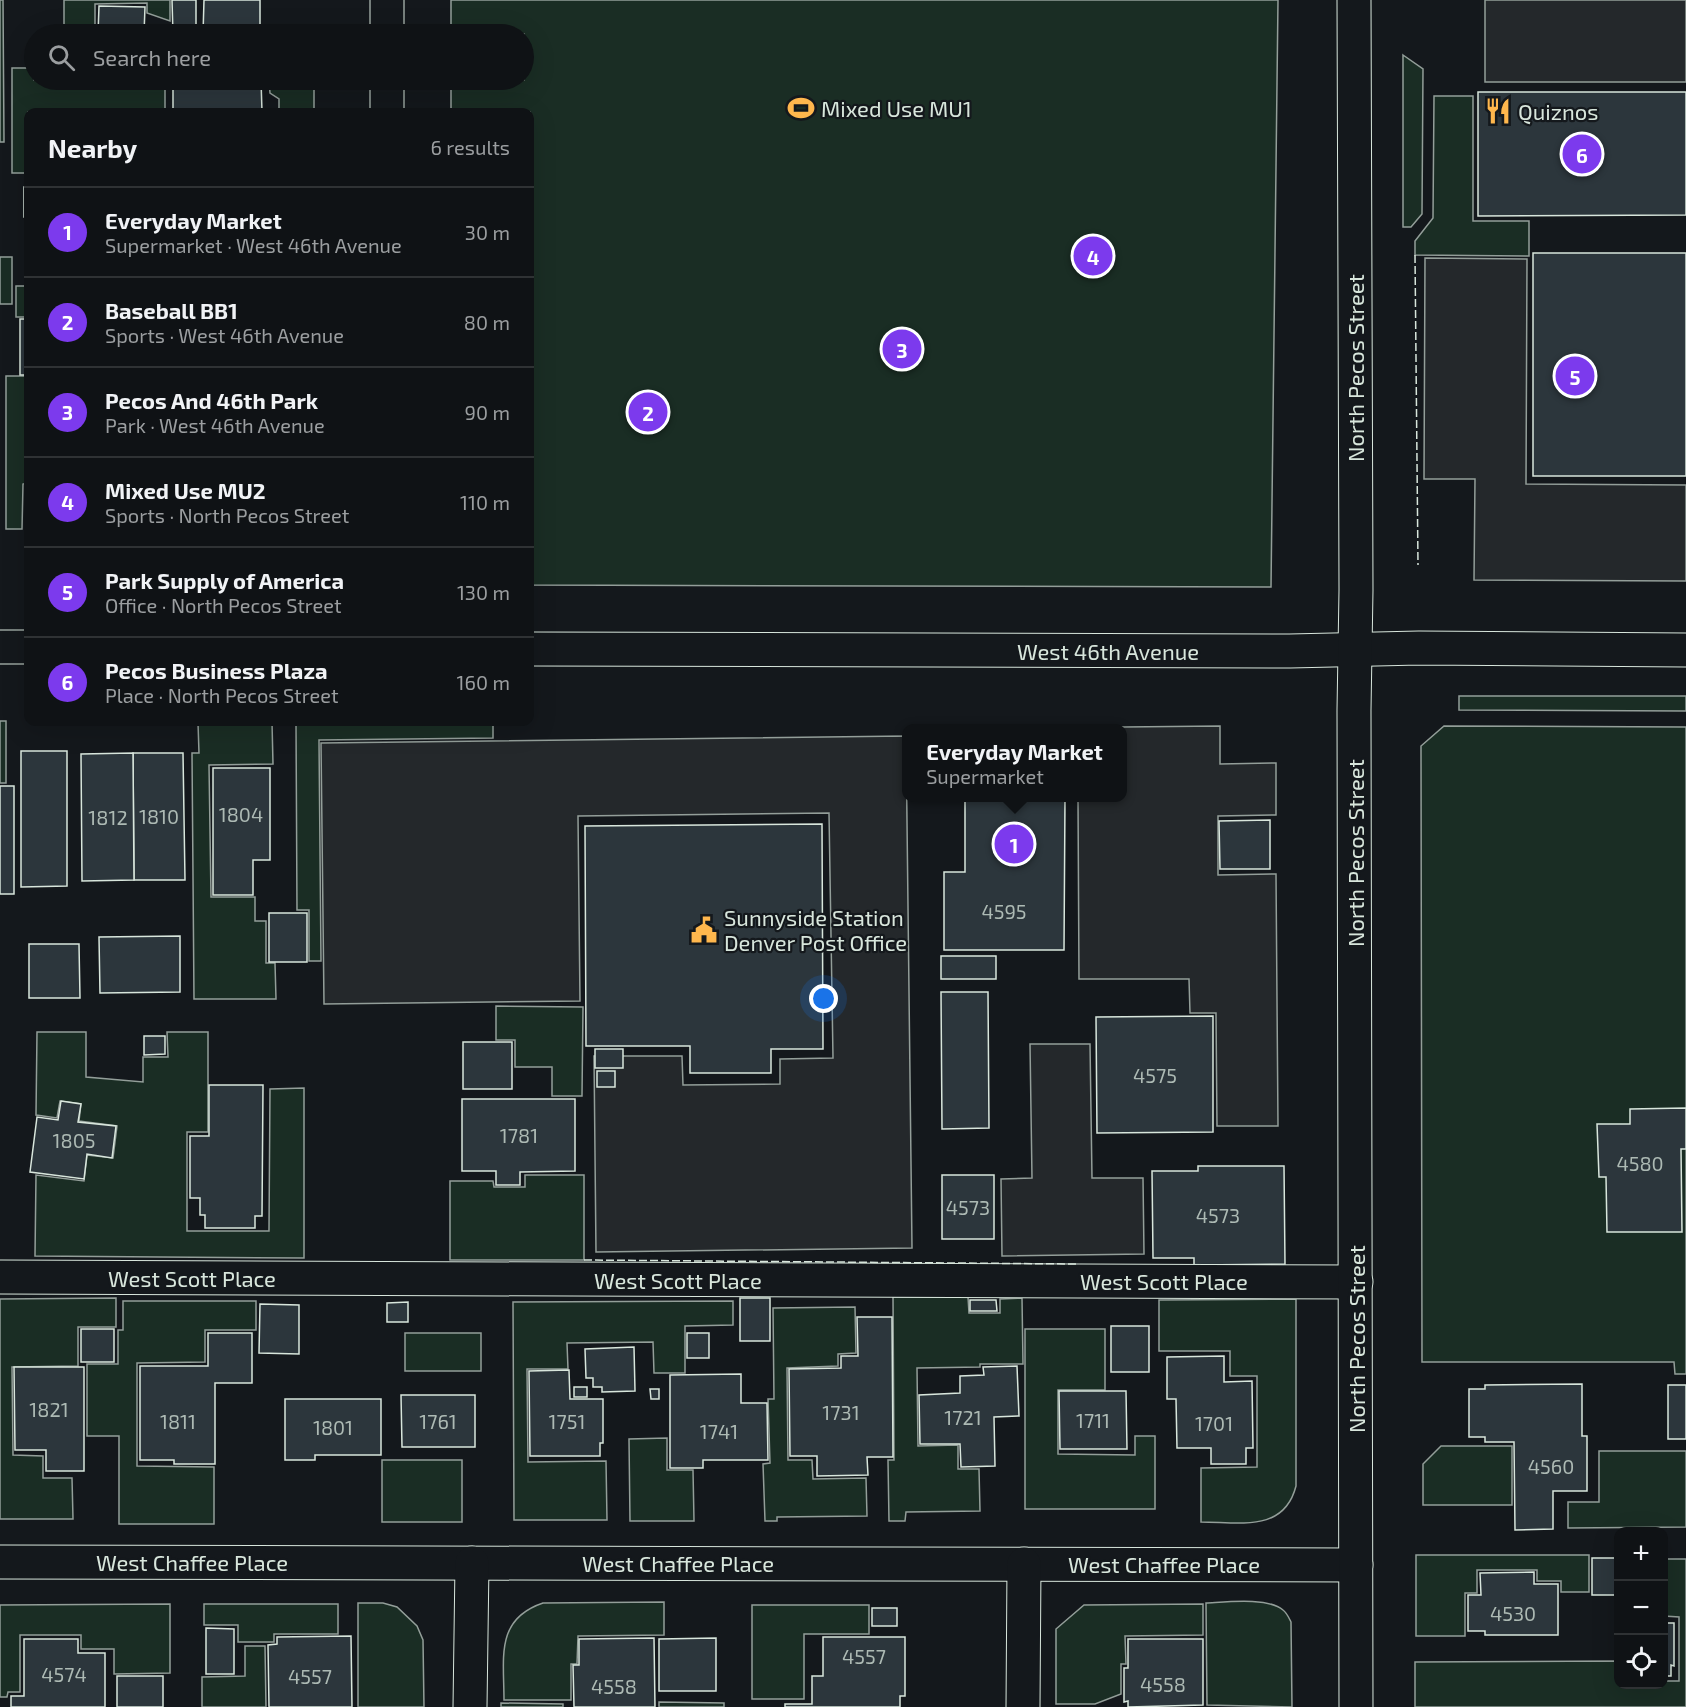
<!DOCTYPE html>
<meta charset="utf-8">
<style>
:root{--surface:#0f1215;--page:#1d2022;--text:#f1f3f6;--muted:#9b9ea0;--line:#2f3234;--accent:#7c3aed}
body{margin:0;font-family:"Exo 2",sans-serif;background:var(--page);color:var(--text)}
.controls{position:absolute;right:18px;bottom:18px;display:grid;overflow:hidden;border-radius:12px;box-shadow:0 6px 24px #0002}
.controls button{width:54px;height:54px;display:grid;place-items:center;padding:0;border:0;border-bottom:2px solid var(--line);background:var(--surface);color:var(--text);font:30px sans-serif}
.you{position:absolute;left:824px;top:999px;width:21px;height:21px;margin:-15px;border:4px solid #fff;border-radius:50%;background:#1a73e8;box-shadow:0 0 0 9px #1a73e833}
.badge{display:grid;place-items:center;width:39px;height:39px;border-radius:50%;background:var(--accent);color:#fff;font-size:20px;font-weight:700}
.pin{position:absolute;translate:-50% -50%;border:3px solid #fff;box-shadow:0 2px 6px #0006}
.popup{position:absolute;left:902px;top:724px;width:225px;height:78px;box-sizing:border-box;display:grid;place-content:center;border-radius:12px;background:var(--surface);filter:drop-shadow(0 2px 4px #0005);font-size:20px;white-space:nowrap;color:var(--muted)}
.popup b{font-size:22px;color:var(--text)}
.popup::after{content:'';position:absolute;left:50%;top:100%;margin-left:-12px;border:12px solid transparent;border-top-color:var(--surface)}
.list{margin:0;padding:0;list-style:none}
h2{display:flex;justify-content:space-between;align-items:center;height:78px;margin:0;padding:0 24px;font-size:26px}
h2 small{font-size:20px;font-weight:400;color:var(--muted)}
.list li{display:grid;grid-template-columns:39px 1fr auto;gap:18px;align-items:center;box-sizing:border-box;height:90px;padding:0 24px;border-top:2px solid var(--line)}
.list b{display:block;font-size:22px;white-space:nowrap}
.list p{margin:0;font-size:20px;white-space:nowrap;color:var(--muted)}
.list em{font-size:20px;font-style:normal;color:var(--muted)}
.icon{flex:none;width:33px;height:33px;fill:none;stroke:currentColor;stroke-width:2;stroke-linecap:round;stroke-linejoin:round}
.map{position:relative;flex:none;width:1686px;height:1707px;overflow:hidden}
.search{position:absolute;background:var(--surface);box-shadow:0 6px 24px #0002;left:24px;top:24px;width:510px;height:66px;display:flex;align-items:center;gap:15px;box-sizing:border-box;padding:0 21px;border-radius:33px;color:var(--muted);font-size:22px}
.panel{position:absolute;background:var(--surface);box-shadow:0 6px 24px #0002;left:24px;top:108px;width:510px;height:618px;border-radius:12px}
.map>svg:first-child{display:block}
</style>
<div class="map">
<svg width="1686" height="1707" viewBox="0 0 1686 1707">
<rect width="100%" height="100%" fill="#14181c"/>
<g fill="#1a2d24" stroke="#939e99" stroke-width="1.5">
<polygon points="0,0 3,0 4,142 0,142"/>
<polygon points="64,0 170,0 170,21 147,13 147,3 95,4 95,28 64,28"/>
<polygon points="451,0 1278,0 1271,587 530,585 530,112 451,112 451,80 524,80 524,34 451,34"/>
<polygon points="1403,55 1423,69 1422,214 1411,227 1403,227"/>
<polygon points="12,68 34,68 34,80 165,80 165,112 28,112 28,173 12,173"/>
<polygon points="269,80 314,80 314,112 279,112 279,99 270,93"/>
<polygon points="1434,96 1473,96 1473,221 1529,221 1529,256 1415,255 1415,241 1433,218"/>
<rect x="0" y="257" width="12" height="47"/>
<rect x="16" y="286" width="12" height="31"/>
<polygon points="6,376 28,376 28,483 23,484 22,529 6,529"/>
<polygon points="1459,696 1686,696 1686,711 1459,710"/>
<rect x="0" y="721" width="6" height="62"/>
<polygon points="272,722 273,764 209,765 211,897 255,897 255,921 266,921 266,963 275,963 276,999 194,999 192,753 199,753 198,723"/>
<polygon points="296,722 493,722 493,738 319,740 321,961 309,961 309,910 297,910"/>
<polygon points="1444,726 1686,727 1686,1374 1675,1374 1674,1362 1422,1362 1421,746"/>
<polygon points="496,1006 583,1007 582,1096 552,1096 552,1067 515,1067 515,1040 496,1040"/>
<polygon points="37,1032 86,1032 86,1077 143,1082 143,1057 168,1057 167,1032 208,1032 208,1132 187,1132 187,1231 269,1231 270,1089 304,1088 304,1258 35,1256 36,1175 84,1181 87,1155 113,1158 117,1126 79,1121 81,1104 60,1101 57,1118 36,1115"/>
<polygon points="525,1175 584,1175 584,1260 450,1260 450,1181 493,1181 494,1187 525,1187"/>
<polygon points="893,1297 968,1297 969,1313 1000,1313 1000,1299 1022,1298 1023,1364 980,1364 980,1367 917,1368 918,1446 958,1445 958,1469 979,1469 980,1511 906,1512 905,1521 889,1521 888,1460 894,1460"/>
<polygon points="116,1298 116,1327 78,1327 78,1366 12,1367 13,1455 43,1456 43,1478 72,1478 73,1519 0,1519 0,1299"/>
<path d="M1296 1299V1486C1284 1533 1239 1522 1201 1522V1468L1257 1467V1376H1230V1351H1159V1300Z"/>
<polygon points="123,1301 256,1301 256,1330 205,1330 205,1362 137,1363 137,1466 214,1467 214,1524 119,1524 119,1436 87,1436 87,1364 118,1364 118,1330 123,1330"/>
<polygon points="733,1301 733,1325 685,1326 685,1373 654,1373 653,1342 567,1343 568,1369 527,1369 528,1462 606,1461 607,1520 514,1520 513,1302"/>
<polygon points="855,1307 856,1353 838,1354 838,1366 787,1368 788,1460 812,1460 813,1479 866,1478 867,1516 777,1517 777,1521 765,1521 763,1464 770,1463 768,1399 774,1399 773,1308"/>
<polygon points="1025,1329 1105,1329 1105,1390 1058,1390 1058,1454 1135,1455 1135,1436 1155,1436 1155,1509 1025,1509"/>
<rect x="405" y="1333" width="76" height="38"/>
<polygon points="667,1438 667,1470 693,1470 694,1521 630,1521 629,1439"/>
<polygon points="1441,1446 1512,1446 1512,1505 1423,1505 1423,1464"/>
<polygon points="1599,1451 1686,1451 1686,1527 1568,1528 1568,1502 1599,1502"/>
<rect x="382" y="1460" width="80" height="62"/>
<polygon points="1416,1555 1589,1555 1589,1592 1561,1592 1561,1581 1537,1581 1537,1570 1477,1570 1477,1593 1465,1593 1465,1636 1416,1636"/>
<polygon points="1664,1559 1686,1559 1686,1707 1415,1707 1415,1662 1617,1661 1618,1684 1664,1684 1664,1681 1679,1681 1679,1617 1664,1616"/>
<path d="M664 1602V1635L578 1636 577 1664H571V1700H504C504 1658 495 1619 543 1603Z"/>
<polygon points="358,1603 383,1603 397,1607 417,1626 423,1640 424,1707 358,1707"/>
<path d="M1206 1603C1226 1602 1268 1597 1283 1610 1287 1613 1289 1618 1291 1622L1292 1707 1207 1705Z"/>
<polygon points="170,1604 170,1673 114,1674 114,1649 81,1649 81,1635 20,1635 20,1692 8,1692 7,1697 0,1697 0,1605"/>
<polygon points="204,1604 338,1604 338,1634 274,1634 274,1642 238,1642 238,1625 204,1625"/>
<polygon points="1203,1604 1203,1635 1125,1636 1126,1664 1121,1664 1121,1694 1095,1704 1056,1704 1056,1629 1084,1605"/>
<polygon points="752,1605 869,1605 869,1634 804,1634 804,1699 752,1699"/>
<polygon points="245,1646 265,1646 266,1707 202,1707 202,1677 245,1676"/>
<polygon points="659,1702 724,1703 724,1707 659,1707"/>
<polygon points="501,1703 563,1704 563,1707 501,1707"/>
</g>
<g fill="#24282b" stroke="#939e99" stroke-width="1.5">
<rect x="1485" y="0" width="201" height="82"/>
<polygon points="1425,258 1527,259 1526,484 1686,485 1686,581 1474,580 1475,479 1424,479"/>
<polygon points="1220,726 1220,764 1276,763 1276,815 1218,816 1218,875 1276,874 1278,1126 1217,1126 1216,1013 1190,1013 1189,979 1079,979 1078,798 1122,798 1122,728 1025,728"/>
<polygon points="906,736 912,1248 596,1252 594,1056 682,1056 683,1085 780,1084 780,1059 833,1058 829,813 578,816 580,1001 324,1004 321,743"/>
<polygon points="1030,1044 1090,1044 1092,1178 1143,1178 1144,1254 1002,1256 1001,1179 1032,1178"/>
</g>
<g fill="#2c363c" stroke="#d8e6dc" stroke-width="1.5">
<polygon points="172,0 196,0 196,34 173,34"/>
<polygon points="204,0 260,0 260,34 203,34"/>
<polygon points="99,6 145,7 144,34 98,34"/>
<polygon points="173,80 261,80 262,112 173,112"/>
<polygon points="1478,92 1686,92 1686,215 1478,216"/>
<polygon points="24,187 28,187 28,240 27,240 26,217 24,217"/>
<rect x="1533" y="253" width="153" height="223"/>
<rect x="20" y="319" width="8" height="56"/>
<rect x="25" y="486" width="3" height="44"/>
<polygon points="21,751 67,751 67,886 21,887"/>
<polygon points="133,753 183,753 185,880 134,880"/>
<polygon points="133,753 134,880 82,881 81,754"/>
<polygon points="213,768 270,768 270,860 253,860 253,895 213,895"/>
<rect x="0" y="786" width="14" height="108"/>
<polygon points="965,798 1065,798 1064,950 944,950 944,872 965,872"/>
<polygon points="1270,820 1270,869 1220,869 1219,821"/>
<polygon points="822,824 823,1049 771,1049 771,1073 690,1073 690,1046 586,1046 585,826"/>
<rect x="269" y="913" width="38" height="49"/>
<polygon points="180,936 180,992 100,993 99,937"/>
<polygon points="29,944 79,944 80,998 29,998"/>
<rect x="941" y="956" width="55" height="23"/>
<polygon points="941,992 988,992 989,1128 942,1129"/>
<polygon points="1213,1016 1213,1132 1097,1133 1096,1017"/>
<polygon points="144,1036 165,1036 165,1054 144,1055"/>
<rect x="463" y="1042" width="49" height="47"/>
<rect x="595" y="1049" width="28" height="19"/>
<rect x="597" y="1071" width="18" height="16"/>
<polygon points="209,1085 263,1085 262,1216 255,1216 255,1228 205,1228 205,1215 200,1215 200,1198 190,1198 190,1136 209,1136"/>
<polygon points="462,1099 575,1099 575,1171 520,1172 520,1185 496,1185 496,1171 462,1171"/>
<polygon points="61,1101 81,1104 78,1122 116,1126 112,1158 87,1154 84,1179 30,1172 37,1117 58,1120"/>
<polygon points="1686,1108 1686,1149 1681,1149 1682,1232 1607,1232 1606,1177 1599,1177 1597,1124 1630,1124 1630,1109"/>
<polygon points="1198,1166 1284,1166 1285,1264 1194,1265 1194,1258 1153,1258 1152,1171 1198,1171"/>
<rect x="942" y="1175" width="52" height="64"/>
<rect x="740" y="1298" width="30" height="43"/>
<polygon points="970,1300 996,1300 997,1311 970,1311"/>
<polygon points="408,1302 408,1322 387,1322 387,1303"/>
<polygon points="260,1304 299,1305 299,1354 259,1353"/>
<polygon points="857,1317 892,1317 893,1457 867,1457 868,1475 817,1476 817,1456 790,1456 789,1369 841,1368 841,1356 858,1356"/>
<rect x="1111" y="1326" width="38" height="46"/>
<rect x="81" y="1329" width="33" height="33"/>
<polygon points="208,1333 252,1333 252,1383 215,1383 215,1464 174,1464 174,1460 140,1460 140,1366 208,1366"/>
<rect x="687" y="1333" width="22" height="25"/>
<polygon points="634,1347 635,1391 602,1392 602,1387 593,1387 593,1378 586,1378 585,1349"/>
<polygon points="1224,1356 1224,1382 1252,1381 1253,1448 1246,1448 1246,1464 1211,1464 1211,1448 1177,1448 1176,1399 1167,1399 1167,1357"/>
<polygon points="1017,1366 1019,1416 994,1417 995,1466 961,1467 960,1444 920,1444 919,1395 960,1393 960,1376 984,1375 983,1367"/>
<polygon points="14,1367 84,1367 84,1471 46,1471 46,1450 15,1450"/>
<polygon points="569,1370 570,1399 603,1399 603,1443 600,1443 600,1456 530,1456 529,1371"/>
<polygon points="741,1374 741,1403 767,1403 768,1460 703,1460 703,1468 670,1468 670,1375"/>
<polygon points="1582,1384 1582,1436 1587,1436 1587,1491 1553,1491 1553,1529 1515,1530 1514,1442 1485,1442 1485,1437 1469,1437 1469,1389 1485,1389 1485,1385"/>
<rect x="1668" y="1385" width="18" height="54"/>
<rect x="574" y="1387" width="13" height="10"/>
<polygon points="650,1389 659,1389 659,1399 651,1399"/>
<polygon points="1059,1391 1126,1391 1127,1449 1060,1449"/>
<polygon points="401,1395 475,1395 475,1447 402,1447"/>
<polygon points="285,1399 381,1399 381,1455 315,1455 315,1460 285,1460"/>
<rect x="1592" y="1558" width="26" height="37"/>
<polygon points="1534,1572 1534,1584 1558,1584 1558,1635 1485,1635 1485,1631 1468,1631 1468,1595 1481,1595 1480,1573"/>
<rect x="872" y="1608" width="25" height="18"/>
<polygon points="1664,1623 1674,1623 1674,1666 1671,1665 1671,1676 1664,1676"/>
<polygon points="206,1628 234,1629 234,1674 206,1674"/>
<polygon points="351,1636 352,1707 269,1707 268,1645 277,1644 277,1637"/>
<polygon points="823,1637 905,1637 905,1696 900,1696 900,1707 785,1707 785,1704 812,1704 812,1676 823,1676"/>
<polygon points="654,1638 655,1707 574,1707 573,1665 579,1665 579,1639"/>
<polygon points="716,1638 716,1691 659,1691 659,1639"/>
<polygon points="24,1639 78,1639 78,1653 105,1653 105,1707 11,1707 11,1696 24,1696"/>
<polygon points="1128,1639 1203,1639 1203,1705 1128,1707 1128,1701 1124,1702 1124,1668 1128,1668"/>
<rect x="117" y="1676" width="46" height="31"/>
</g>
<g fill="none" stroke-linecap="round" stroke-linejoin="round">
<g stroke="#d8e6dc" stroke-width="35">
<g id="minor">
<polyline points="387,0 387,34"/>
<polyline points="387,80 387,112"/>
<polyline points="0,1277 1356,1282"/>
<polyline points="0,1562 1356,1565"/>
<polyline points="470,1707 472,1563"/>
<polyline points="1023,1707 1024,1564"/>
</g>
</g>
<g stroke="#d8e6dc" stroke-width="35">
<g id="tertiary">
<polyline points="0,647 28,647"/>
<polyline points="530,649 1290,651 1419,648 1686,650"/>
</g>
</g>
<g stroke="#d8e6dc" stroke-width="35">
<polyline id="secondary" points="1354,0 1356,590 1354,710 1356,1707"/>
</g>
<use href="#minor" stroke="#14181c" stroke-width="33"/>
<use href="#tertiary" stroke="#14181c" stroke-width="33"/>
<use href="#secondary" stroke="#14181c" stroke-width="33"/>
<g stroke="#d8e6dc" stroke-width="1.5" stroke-dasharray="8 3" stroke-linecap="butt">
<polyline points="1415,255 1418,565"/>
<polyline points="584,1260 1077,1264"/>
</g>
</g>
<defs>
<g id="stadium-bare" transform="scale(2.07)"><path d="M0-5a6.5 5 0 1 0 0 10a6.5 5 0 1 0 0-10ZM-3.5-1.8h7v3.6h-7Z" fill="#ffb74d" stroke="#14181c" stroke-width="2.5" paint-order="stroke"/></g>
<g id="restaurant-bare" transform="scale(2.07)"><path d="M-5-6h1v4h1v-4h1v4h1v-4h1v5L-1.5 .5V6h-2V.5L-5-1ZM5-6V6H3V1.5H1.5Q1.5-4 5-6Z" fill="#ffb74d" stroke="#14181c" stroke-width="2.5" paint-order="stroke"/></g>
<g id="civic-bare" transform="scale(2.07)"><path d="M-.6-6.5H3V-4.5H.6V-3L4-1V1h2V6H-6V1h2V-1L-.6-3ZM-1.2 2.5V6h2.4V2.5Z" fill="#ffb74d" stroke="#14181c" stroke-width="2.5" paint-order="stroke"/></g>
</defs>
<g fill-rule="evenodd">
<use href="#stadium-bare" x="801" y="108"/>
<use href="#restaurant-bare" x="1498" y="111"/>
<use href="#civic-bare" x="704" y="930"/>
</g>
<g text-anchor="middle" dominant-baseline="central" stroke-width="4.5" stroke-linejoin="round" paint-order="stroke">
<g font-size="20" fill="#adbab4">
<text x="241" y="814">1804</text>
<text x="159" y="816">1810</text>
<text x="108" y="817">1812</text>
<text x="1004" y="911">4595</text>
<text x="1155" y="1075">4575</text>
<text x="519" y="1135">1781</text>
<text x="74" y="1140">1805</text>
<text x="1640" y="1163">4580</text>
<text x="968" y="1207">4573</text>
<text x="1218" y="1215">4573</text>
<text x="49" y="1409">1821</text>
<text x="841" y="1412">1731</text>
<text x="963" y="1417">1721</text>
<text x="1093" y="1420">1711</text>
<text x="178" y="1421">1811</text>
<text x="438" y="1421">1761</text>
<text x="567" y="1421">1751</text>
<text x="1214" y="1423">1701</text>
<text x="333" y="1427">1801</text>
<text x="719" y="1431">1741</text>
<text x="1551" y="1466">4560</text>
<text x="1513" y="1613">4530</text>
<text x="864" y="1656">4557</text>
<text x="64" y="1674">4574</text>
<text x="310" y="1676">4557</text>
<text x="1163" y="1684">4558</text>
<text x="614" y="1686">4558</text>
</g>
<g font-size="22" fill="#d8e6dc" stroke="#14181c" text-anchor="start">
<text x="821" y="108">Mixed Use MU1</text>
<text x="1518" y="111">Quiznos</text>
<text x="724" y="917">Sunnyside Station<tspan x="724" dy="25">Denver Post Office</tspan></text>
</g>
<g font-size="22" fill="#d8e6dc" stroke="#14181c">
<text transform="translate(1355 368) rotate(-90)">North Pecos Street</text>
<text x="1108" y="651">West 46th Avenue</text>
<text transform="translate(1355 853) rotate(-90)">North Pecos Street</text>
<text x="192" y="1278">West Scott Place</text>
<text x="678" y="1280">West Scott Place</text>
<text x="1164" y="1281">West Scott Place</text>
<text transform="translate(1356 1339) rotate(-90)">North Pecos Street</text>
<text x="192" y="1562">West Chaffee Place</text>
<text x="678" y="1563">West Chaffee Place</text>
<text x="1164" y="1564">West Chaffee Place</text>
</g>
</g>
</svg>
<div class="controls">
<button>+</button>
<button>−</button>
<button><svg class="icon" aria-label="locate" viewBox="0 0 24 24"><circle cx="12" cy="12" r="6"/><path d="M12 2v4M12 18v4M2 12h4M18 12h4"/></svg></button>
</div>
<div class="you"></div>
<div class="pin badge" style="left:1014px;top:844px">1</div>
<div class="popup"><b>Everyday Market</b>Supermarket</div>
<div class="pin badge" style="left:648px;top:412px">2</div>
<div class="pin badge" style="left:902px;top:349px">3</div>
<div class="pin badge" style="left:1093px;top:256px">4</div>
<div class="pin badge" style="left:1575px;top:376px">5</div>
<div class="pin badge" style="left:1582px;top:154px">6</div>
<div class="search"><svg class="icon" aria-label="search" viewBox="0 0 24 24"><circle cx="10" cy="10" r="6"/><path d="M15 15l6 6"/></svg>Search here</div>
<section class="panel">
<h2>Nearby<small>6 results</small></h2>
<ul class="list">
<li><span class="badge">1</span><div><b>Everyday Market</b><p>Supermarket · West 46th Avenue</p></div><em>30 m</em></li>
<li><span class="badge">2</span><div><b>Baseball BB1</b><p>Sports · West 46th Avenue</p></div><em>80 m</em></li>
<li><span class="badge">3</span><div><b>Pecos And 46th Park</b><p>Park · West 46th Avenue</p></div><em>90 m</em></li>
<li><span class="badge">4</span><div><b>Mixed Use MU2</b><p>Sports · North Pecos Street</p></div><em>110 m</em></li>
<li><span class="badge">5</span><div><b>Park Supply of America</b><p>Office · North Pecos Street</p></div><em>130 m</em></li>
<li><span class="badge">6</span><div><b>Pecos Business Plaza</b><p>Place · North Pecos Street</p></div><em>160 m</em></li>
</ul>
</section>
</div>
